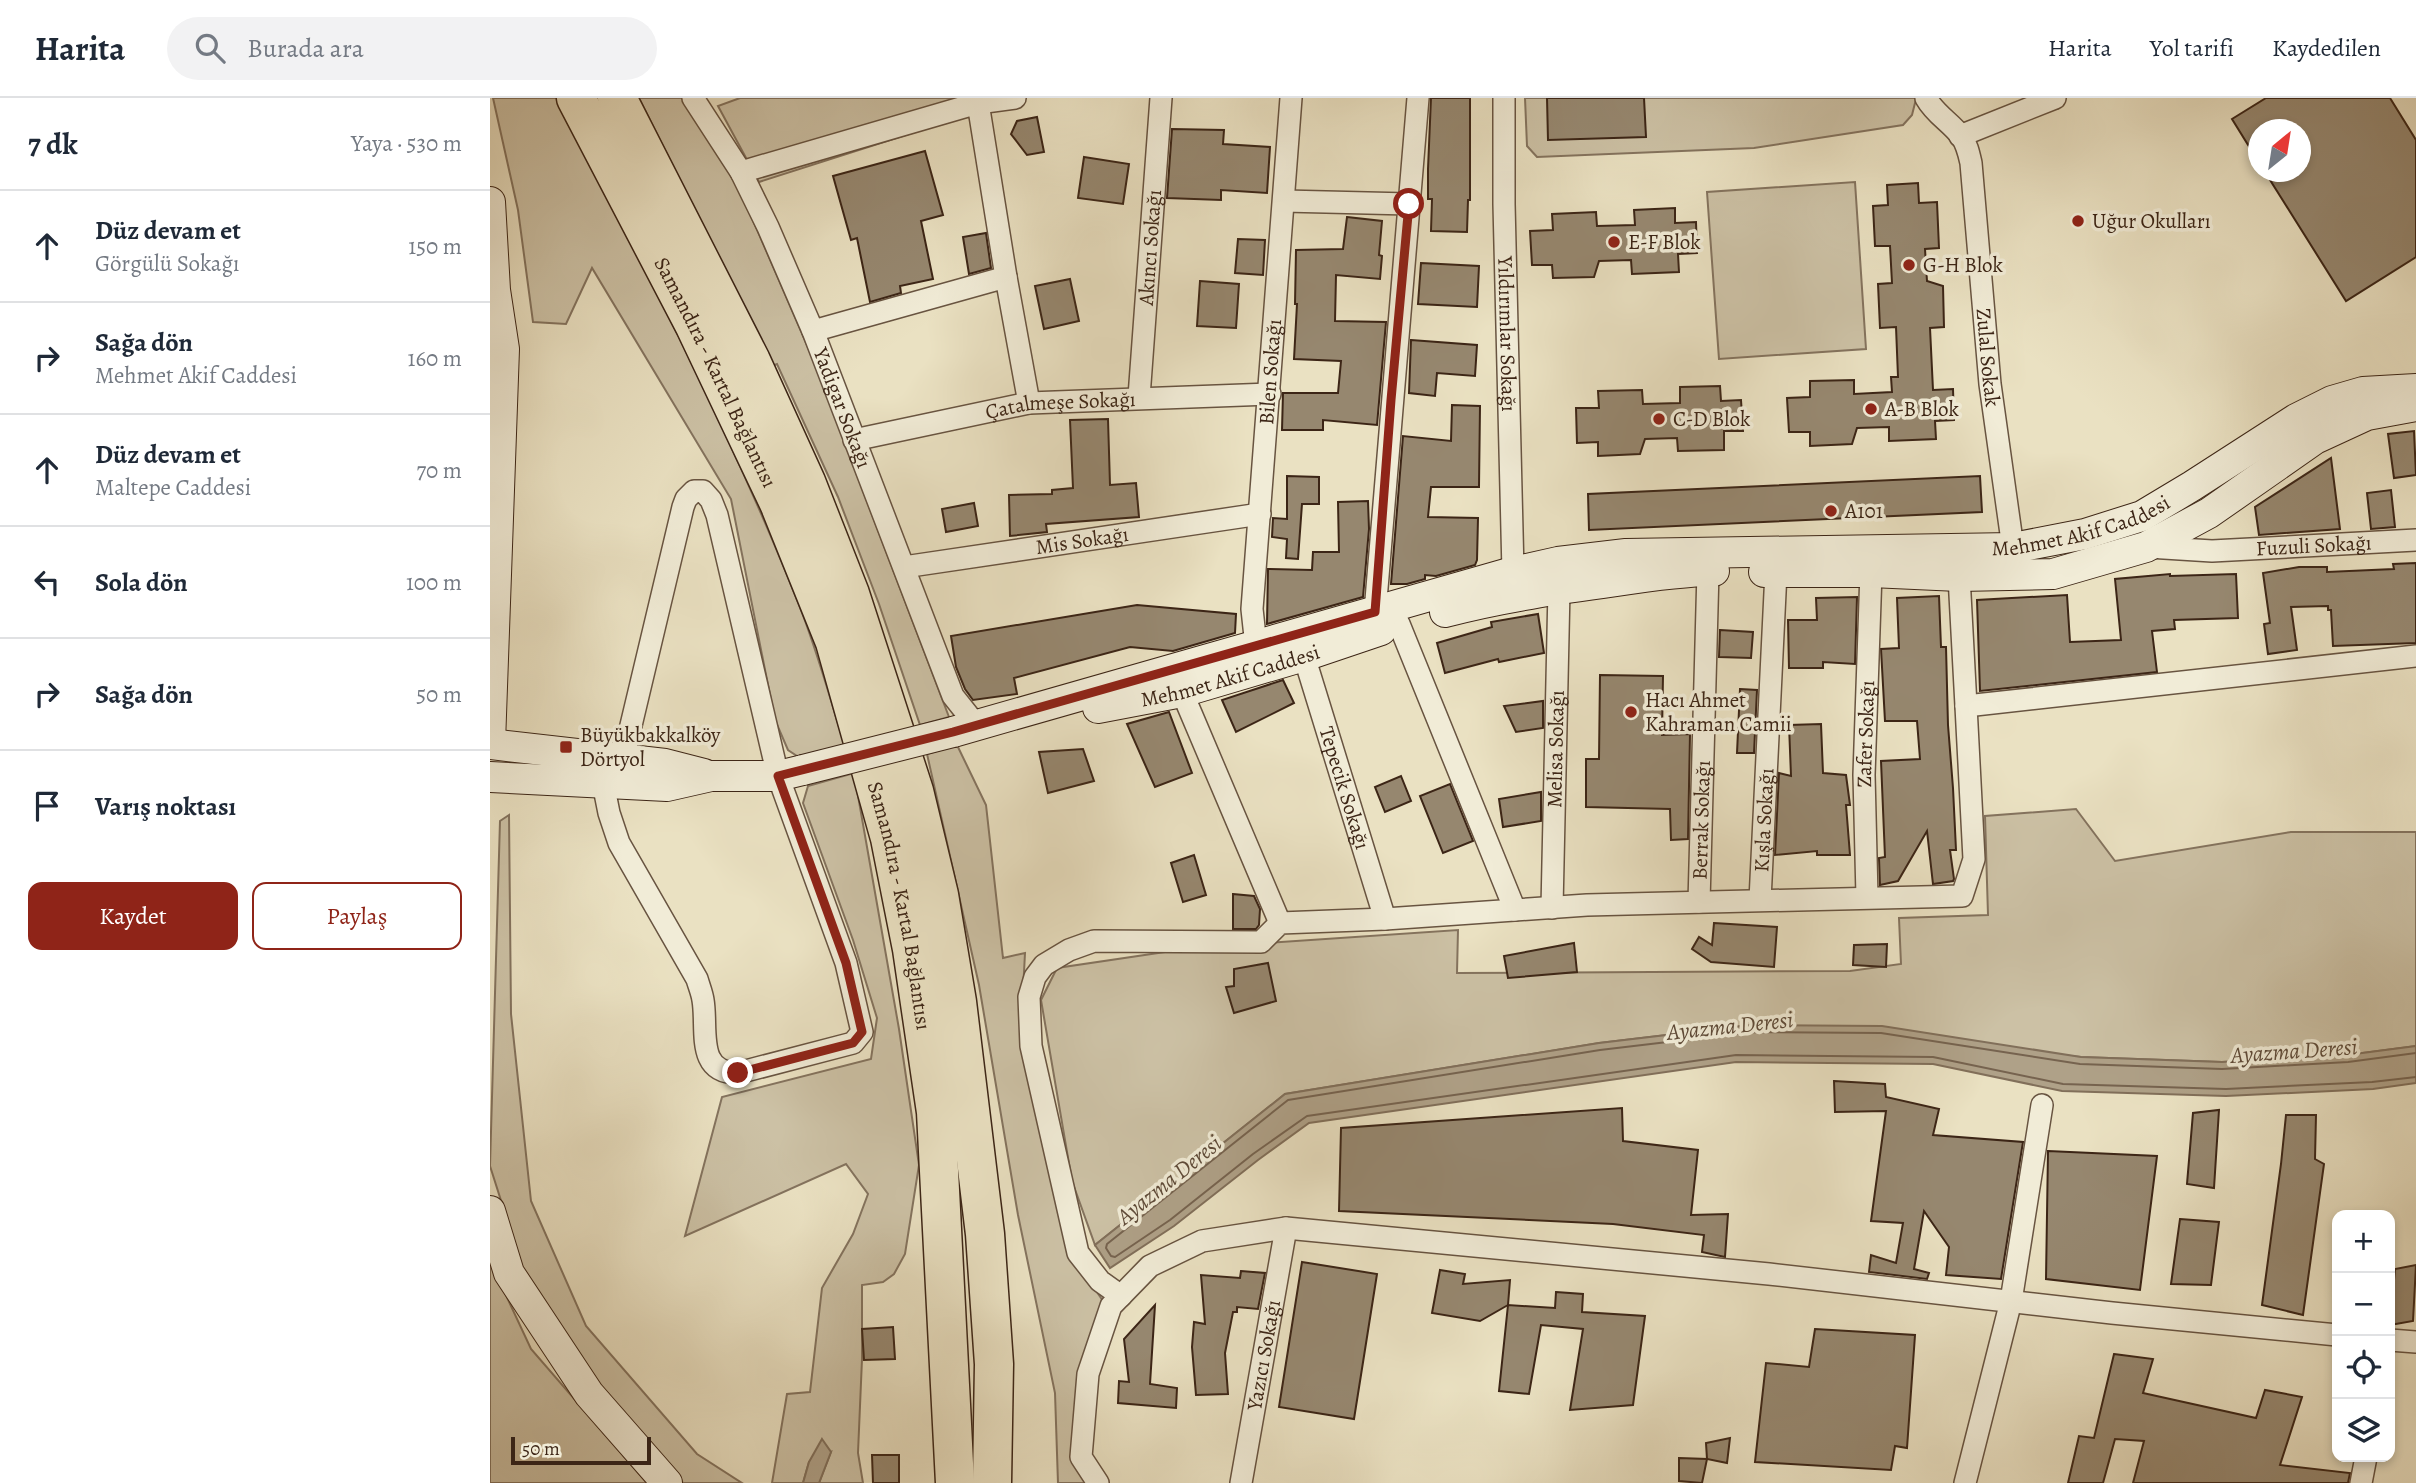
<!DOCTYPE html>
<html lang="tr">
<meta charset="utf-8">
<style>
:root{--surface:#fff;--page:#f2f2f3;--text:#1f2937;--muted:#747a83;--line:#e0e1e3;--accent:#8f2418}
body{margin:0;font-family:Alegreya,serif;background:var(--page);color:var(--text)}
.controls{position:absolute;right:21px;bottom:21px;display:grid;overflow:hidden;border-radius:14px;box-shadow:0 4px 10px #0003}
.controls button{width:63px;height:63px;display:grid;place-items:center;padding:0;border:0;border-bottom:2px solid var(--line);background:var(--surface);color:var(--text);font:35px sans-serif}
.compass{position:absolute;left:1758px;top:21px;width:63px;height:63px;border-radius:50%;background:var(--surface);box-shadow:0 4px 10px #0003;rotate:30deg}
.scale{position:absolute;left:21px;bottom:18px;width:140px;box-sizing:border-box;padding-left:7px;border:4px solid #3c2516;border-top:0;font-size:19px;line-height:24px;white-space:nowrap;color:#3c2516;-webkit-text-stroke:5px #f1ecd7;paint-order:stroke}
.stop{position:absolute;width:21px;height:21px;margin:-16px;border:5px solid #8f2418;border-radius:50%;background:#fff}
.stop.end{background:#8f2418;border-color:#fff;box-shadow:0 2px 7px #0008}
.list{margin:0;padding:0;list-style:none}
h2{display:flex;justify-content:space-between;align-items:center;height:91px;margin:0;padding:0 28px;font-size:30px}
h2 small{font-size:23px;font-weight:400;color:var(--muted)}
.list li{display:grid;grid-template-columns:46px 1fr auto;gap:21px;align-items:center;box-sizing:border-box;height:112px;padding:0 28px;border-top:2px solid var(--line)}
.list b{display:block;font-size:26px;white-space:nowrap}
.list p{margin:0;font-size:23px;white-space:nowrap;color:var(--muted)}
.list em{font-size:23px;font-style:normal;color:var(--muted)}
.actions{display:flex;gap:14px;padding:21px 28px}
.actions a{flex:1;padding:16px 0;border:2px solid var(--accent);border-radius:14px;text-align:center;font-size:24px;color:var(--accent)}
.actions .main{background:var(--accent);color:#fff}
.icon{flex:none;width:38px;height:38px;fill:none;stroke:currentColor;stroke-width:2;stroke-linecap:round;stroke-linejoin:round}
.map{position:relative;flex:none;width:1926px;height:1385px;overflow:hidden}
header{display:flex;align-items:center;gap:42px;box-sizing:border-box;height:98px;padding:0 35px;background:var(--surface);border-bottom:2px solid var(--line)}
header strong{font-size:33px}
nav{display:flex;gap:38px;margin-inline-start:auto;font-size:24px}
.search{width:490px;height:63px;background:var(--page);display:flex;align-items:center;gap:18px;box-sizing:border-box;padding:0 24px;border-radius:38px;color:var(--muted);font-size:26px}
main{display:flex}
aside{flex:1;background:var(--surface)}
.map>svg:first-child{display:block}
</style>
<header>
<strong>Harita</strong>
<div class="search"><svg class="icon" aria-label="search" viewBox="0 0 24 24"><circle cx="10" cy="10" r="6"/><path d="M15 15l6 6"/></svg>Burada ara</div>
<nav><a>Harita</a><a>Yol tarifi</a><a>Kaydedilen</a></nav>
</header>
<main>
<aside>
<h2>7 dk<small>Yaya · 530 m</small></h2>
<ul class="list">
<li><svg class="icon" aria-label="ahead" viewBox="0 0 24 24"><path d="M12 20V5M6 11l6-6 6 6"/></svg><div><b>Düz devam et</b><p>Görgülü Sokağı</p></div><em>150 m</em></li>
<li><svg class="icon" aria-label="right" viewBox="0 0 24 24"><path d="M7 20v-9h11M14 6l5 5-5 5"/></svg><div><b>Sağa dön</b><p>Mehmet Akif Caddesi</p></div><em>160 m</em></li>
<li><svg class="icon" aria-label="ahead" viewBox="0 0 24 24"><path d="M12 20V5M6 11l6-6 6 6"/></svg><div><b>Düz devam et</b><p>Maltepe Caddesi</p></div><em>70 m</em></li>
<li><svg class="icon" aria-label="left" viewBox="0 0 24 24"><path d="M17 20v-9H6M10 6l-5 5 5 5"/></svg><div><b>Sola dön</b></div><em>100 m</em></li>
<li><svg class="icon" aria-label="right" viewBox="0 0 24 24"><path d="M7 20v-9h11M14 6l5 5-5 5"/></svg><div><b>Sağa dön</b></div><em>50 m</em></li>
<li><svg class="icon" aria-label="arrive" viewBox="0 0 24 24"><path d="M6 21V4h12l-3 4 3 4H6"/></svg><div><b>Varış noktası</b></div></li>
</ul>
<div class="actions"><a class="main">Kaydet</a><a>Paylaş</a></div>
</aside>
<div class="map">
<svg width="1926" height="1385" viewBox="0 0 1926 1385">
<rect width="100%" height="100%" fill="#eae1c2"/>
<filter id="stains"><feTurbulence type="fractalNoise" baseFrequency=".00286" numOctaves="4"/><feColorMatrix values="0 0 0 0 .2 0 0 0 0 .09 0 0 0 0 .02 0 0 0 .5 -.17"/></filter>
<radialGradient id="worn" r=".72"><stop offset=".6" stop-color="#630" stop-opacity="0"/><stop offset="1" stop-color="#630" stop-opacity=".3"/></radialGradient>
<g fill="#ccc1a5" stroke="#84735e" stroke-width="2">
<path d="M3 0H67C153 166 240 332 309 507 327 552 340 601 355 648L310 660 298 652 285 622 241 401 102 170 76 226 43 224 28 112Z"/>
<polygon points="149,0 192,0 244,79 288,180 323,261 459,619 430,627 389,506 348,399 287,266 282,268"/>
<polygon points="250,0 532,0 269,84 228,8"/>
<polygon points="1035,0 1425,0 1426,1 1422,17 1413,27 1264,50 1047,59 1037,48"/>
<polygon points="1365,84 1376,251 1229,261 1217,94"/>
<polygon points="467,647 496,707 513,860 535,855 531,932 578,1151 615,1206 596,1385 568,1385 565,1295 528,1117 489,887 437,656"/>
<polygon points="364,675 409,931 429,1067 415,1156 404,1176 393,1184 372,1187 372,1261 368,1355 373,1385 329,1385 341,1354 319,1364 313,1385 282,1385 297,1296 320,1294 332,1190 363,1136 378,1096 356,1066 195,1138 232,999 381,961 387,920 363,842 313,705 318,688"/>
<polygon points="1586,711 1625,763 1801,734 1926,734 1926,948 1857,957 1732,964 1591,959 1261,927 1109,945 795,996 605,1147 582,1083 551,902 567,870 702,850 968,832 967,875 1360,873 1411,866 1409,820 1498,817 1495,718"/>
<polygon points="19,717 21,916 41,1103 96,1228 207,1356 252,1385 193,1385 76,1253 35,1178 0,1068 10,723"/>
<polygon points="0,1163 41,1251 157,1385 0,1385"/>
</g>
<g fill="#afa188" stroke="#816f5a" stroke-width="2">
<polygon points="1261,927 1392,928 1591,959 1732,964 1857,957 1926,948 1926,985 1883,991 1736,998 1572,993 1443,966 1246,964 819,1025 768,1062 684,1128 620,1170 605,1147 795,996 1109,945"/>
<polygon points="332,1341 341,1354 329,1385 313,1385 319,1364"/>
</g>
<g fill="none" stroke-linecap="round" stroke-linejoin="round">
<polyline stroke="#76634f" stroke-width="2" points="1926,955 1858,964 1732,971 1590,966 1391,935 1262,934 1110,952 798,1002 617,1146 616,1150 621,1158 625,1159 680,1122 763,1056 817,1018 1246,957 1443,959 1573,986 1736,991 1882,984 1926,979"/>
</g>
<g fill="#96876f" stroke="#3c2516" stroke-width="2">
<polygon points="941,0 980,0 980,102 978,102 977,134 941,133 942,101 938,101 938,71"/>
<polygon points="1057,0 1154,0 1156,39 1058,42"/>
<polygon points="1776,0 1900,0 1926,42 1926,159 1856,203 1775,74 1810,74 1810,32 1768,32 1768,63 1742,21"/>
<polygon points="547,19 554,54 537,57 521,36 527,23"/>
<polygon points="682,31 734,32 733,46 780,49 777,95 731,92 731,102 677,100"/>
<polygon points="435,53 453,117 431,123 443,181 410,188 411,195 380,204 367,140 361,142 343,78"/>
<polygon points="594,59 639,66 633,106 588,100"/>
<polygon points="1428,85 1429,105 1447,104 1449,150 1435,151 1437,183 1453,188 1454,229 1440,230 1443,292 1463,291 1464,322 1445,323 1446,341 1399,343 1399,329 1367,330 1362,346 1320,348 1320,334 1299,334 1297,300 1320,299 1320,283 1364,282 1364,296 1402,294 1401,279 1408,279 1406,229 1390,230 1388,186 1402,185 1400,148 1385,148 1383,108 1398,107 1397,87"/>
<polygon points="1185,110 1185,125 1206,124 1207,155 1188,156 1189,174 1142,176 1141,162 1109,163 1104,179 1063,180 1062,167 1042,167 1040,133 1063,132 1062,116 1106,114 1107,128 1145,127 1144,112"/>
<polygon points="857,119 892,123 889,157 892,158 890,181 846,177 845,223 896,224 887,327 833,322 833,332 792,332 793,295 848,295 851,263 804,261 807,206 805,206 806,152 853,151"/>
<polygon points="496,135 501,170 479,176 473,139"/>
<polygon points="748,141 775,142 773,177 745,175"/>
<polygon points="931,165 989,168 987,209 928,206"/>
<polygon points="580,181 589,223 554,231 545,188"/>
<polygon points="710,183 749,186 746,230 707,228"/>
<polygon points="921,242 987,247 985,278 947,275 945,298 919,295"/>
<polygon points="1230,288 1231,303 1251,302 1253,333 1234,333 1234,352 1188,353 1187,340 1155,341 1150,356 1108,358 1108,344 1087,345 1086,310 1109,310 1108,293 1152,292 1153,306 1190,305 1190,289"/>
<polygon points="962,307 990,308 989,389 941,389 938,419 988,420 987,462 985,467 946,478 935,477 935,481 917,486 901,486 913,338 961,343"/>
<polygon points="618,321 620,387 646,385 649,419 556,426 557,434 520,438 519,397 562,396 562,392 583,390 580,322"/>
<polygon points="1924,333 1926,377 1904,380 1898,336"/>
<polygon points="1841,360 1850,431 1769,437 1765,409"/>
<polygon points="797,378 829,379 829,406 812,406 808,461 796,460 797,441 782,439 783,420 797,421"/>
<polygon points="1490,378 1492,414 1099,432 1098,396"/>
<polygon points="1901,392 1905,429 1881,431 1877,395"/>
<polygon points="878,403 879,431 873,499 777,526 778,471 822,472 823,454 849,454 848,404"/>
<polygon points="484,405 488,428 456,434 452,411"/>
<polygon points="1926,465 1926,545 1843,548 1841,512 1838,512 1838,508 1801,509 1807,552 1778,556 1774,526 1780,525 1773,475 1809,469 1837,469 1837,474 1904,471 1903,466"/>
<polygon points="1680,476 1680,478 1746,476 1748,520 1684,522 1685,531 1662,533 1667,574 1490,593 1487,502 1577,497 1580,544 1631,542 1625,481"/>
<polygon points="1449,498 1451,549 1456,549 1458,627 1463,690 1466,752 1460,752 1464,781 1463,783 1443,786 1437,733 1408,783 1390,787 1389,760 1395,759 1391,663 1430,661 1427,623 1395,623 1391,551 1409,550 1407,500"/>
<polygon points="1367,499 1365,566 1333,564 1333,570 1299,570 1298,522 1327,522 1326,500"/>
<polygon points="647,507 746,516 745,535 683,553 640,549 524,580 527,596 483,602 475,591 466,569 461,538"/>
<polygon points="1048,516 1054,555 1009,564 1008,561 955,575 947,545 1002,529 1001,524"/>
<polygon points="1230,532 1263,534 1261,560 1229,559"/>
<polygon points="1110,577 1173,578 1172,637 1200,636 1198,741 1181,742 1180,711 1096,709 1096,661 1109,661"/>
<polygon points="793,582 804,605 746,634 732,602"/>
<polygon points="1250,591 1267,592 1264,655 1247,655"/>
<polygon points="1053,603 1053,630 1026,634 1014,608"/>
<polygon points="679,614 702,675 665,689 637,626"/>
<polygon points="1331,626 1333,675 1356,677 1360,707 1356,707 1360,757 1327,757 1327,753 1285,757 1289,675 1301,678 1299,627"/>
<polygon points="593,651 604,683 558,695 549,654"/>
<polygon points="911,678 921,703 895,714 885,689"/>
<polygon points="960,686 983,743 953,755 930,698"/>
<polygon points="1051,694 1051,723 1013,729 1009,701"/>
<polygon points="704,757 716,797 693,804 681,765"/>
<polygon points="743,796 764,798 770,811 769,827 766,831 743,831"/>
<polygon points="1224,825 1287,829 1284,869 1221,864 1202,851 1209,839 1222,847"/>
<polygon points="1084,845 1087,874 1018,880 1014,858"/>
<polygon points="1397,846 1396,869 1363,867 1364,847"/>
<polygon points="778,865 786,903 744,915 736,889 744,888 744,871"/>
<polygon points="1344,983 1395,986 1396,999 1449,1011 1443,1037 1533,1044 1511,1181 1456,1177 1459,1149 1434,1113 1424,1171 1439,1175 1437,1181 1379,1174 1381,1157 1406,1165 1413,1125 1381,1123 1396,1013 1345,1014"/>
<polygon points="1132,1010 1133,1043 1208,1052 1201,1117 1238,1116 1235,1159 1212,1154 1214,1137 1123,1126 849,1113 851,1030"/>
<polygon points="1729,1012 1724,1090 1697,1086 1703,1015"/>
<polygon points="1796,1017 1826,1017 1825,1061 1834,1066 1813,1217 1772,1207 1791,1066"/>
<polygon points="1558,1053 1667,1058 1650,1192 1556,1181"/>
<polygon points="1690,1121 1729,1124 1721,1187 1681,1186"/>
<polygon points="812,1164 887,1176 864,1321 789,1309"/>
<polygon points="1926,1167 1923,1223 1900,1227 1905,1171"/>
<polygon points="950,1172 975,1176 973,1186 1020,1182 1018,1207 990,1223 942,1215"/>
<polygon points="751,1173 775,1175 768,1211 747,1209 747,1214 743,1214 735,1255 738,1296 706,1297 702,1249 704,1224 715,1226 711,1177 750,1180"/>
<polygon points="1066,1194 1093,1196 1092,1214 1155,1218 1143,1307 1080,1312 1093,1231 1051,1227 1039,1296 1009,1293 1018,1207 1065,1210"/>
<polygon points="665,1207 660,1286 687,1290 686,1310 628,1305 629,1283 639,1284 634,1241"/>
<polygon points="403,1229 405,1261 374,1262 372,1231"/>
<polygon points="1325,1231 1425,1237 1417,1350 1405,1348 1401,1372 1265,1364 1276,1265 1319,1269"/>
<polygon points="1624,1256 1663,1261 1653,1295 1766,1320 1775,1292 1812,1299 1790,1367 1860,1375 1858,1385 1643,1385 1654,1343 1625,1341 1613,1385 1578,1385 1589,1338 1604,1340"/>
<polygon points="1240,1340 1237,1365 1217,1361 1216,1345"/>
<polygon points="382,1357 409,1357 409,1385 383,1385"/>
<polygon points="1189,1360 1217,1361 1212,1385 1189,1383"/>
</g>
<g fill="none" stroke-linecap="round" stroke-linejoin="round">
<g stroke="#685441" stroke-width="24">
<g id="street">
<path id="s1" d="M203 0 251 74 278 129 323 233 463 598 486 627"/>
<path id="s2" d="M1014 0V106L1023 474"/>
<path id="s3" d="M1436 0C1445 16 1460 24 1471 38 1477 46 1479 56 1481 65L1500 286 1523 450"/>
<polyline points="488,5 525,0"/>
<polyline points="1470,38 1565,0"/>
<polyline points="251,74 488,5 516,179"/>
<polyline points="794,103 919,106"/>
<polyline points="323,233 516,179 539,305"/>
<path id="s4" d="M649 299 671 0"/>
<path id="s5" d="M364 342 539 305 780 296"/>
<path id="s6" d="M1658 449 1722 453 1926 442"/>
<path id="s7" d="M414 469 770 416"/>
<polyline points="1469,478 1476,608"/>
<polyline points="885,514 928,0"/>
<polyline points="909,526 1025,812"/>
<path id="s8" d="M766 548 762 511 801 0"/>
<path id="s9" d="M814 558 895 821"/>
<polyline points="692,594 790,825"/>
<path d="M113 685 119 715 129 745 207 881C209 888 212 895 213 902 218 931 205 975 248 975L363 945 372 934 356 865 288 678 227 417 221 402 213 393H204L196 401 193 409 133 661"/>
<path id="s10" d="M1377 799 1374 677 1381 474"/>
<path id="s11" d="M1270 802 1286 474"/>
<path id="s12" d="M1209 804 1218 473"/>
<path id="s13" d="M1062 810 1069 491"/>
<polyline points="631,1198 610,1183 588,1155 541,948 539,899 545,879 554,867 579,852 604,843 771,844 790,825 895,821 1097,807 1472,798 1484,761 1476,608 1926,558"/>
<polyline points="1900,1242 1926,1244"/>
<polyline points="608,1385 591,1359 598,1276 621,1208 660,1168 712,1143 796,1130 1279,1176 1622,1215 1847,1237"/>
<path id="s14" d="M751 1385 796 1130"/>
<polyline points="1475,1385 1521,1203 1552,1007"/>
<polyline points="1871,1385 1876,1359"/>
</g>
</g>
<g stroke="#3c2516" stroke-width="32">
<g id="secondary">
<polyline points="0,104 5,192 14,251 0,645"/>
<polyline points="1274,474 1381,474 1469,478 1563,476 1656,449 1719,415 1825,341 1877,317 1926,308"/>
<path d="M955 514C1012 499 1069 491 1127 483 1159 478 1192 473 1224 473"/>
<path id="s15" d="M608 610 692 594 814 558 891 532"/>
<path id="s16" d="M463 634 1023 474 1068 464 1136 456 1523 450 1595 436 1652 418 1702 388 1806 321 1842 303 1873 294 1926 291"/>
<polyline points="0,646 175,666 214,676"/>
<polyline points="0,679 177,688 221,678 288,678 313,672"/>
<polyline points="0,1113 19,1175 99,1296 177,1385"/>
</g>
</g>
<g stroke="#3c2516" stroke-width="41">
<g id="highway">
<path id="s17" d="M86 0 205 228 289 405 345 544 400 740 422 851 446 1014 465 1385"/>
<polyline points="127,0 261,263 316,384 360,496 424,693 449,797 467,904 495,1136 504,1266 502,1385"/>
</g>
</g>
<use href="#street" stroke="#f1ecd7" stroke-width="21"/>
<use href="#secondary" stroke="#f1ecd7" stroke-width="30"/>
<use href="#highway" stroke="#eae1c2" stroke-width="38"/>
<g stroke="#3c2516" stroke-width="32" stroke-linecap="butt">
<polyline id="secondary-bridge" points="313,672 463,634"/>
</g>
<use href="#secondary-bridge" stroke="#f1ecd7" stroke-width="30"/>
</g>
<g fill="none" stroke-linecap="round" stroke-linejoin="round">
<polyline stroke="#8f2418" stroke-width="9" points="248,975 363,945 372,934 356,865 288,678 463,634 885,514 901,302 919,106"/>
</g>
<g fill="#8f2418" stroke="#f1ecd7" stroke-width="2.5">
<circle cx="1588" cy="123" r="7"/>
<circle cx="1124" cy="144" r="7"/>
<circle cx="1419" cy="167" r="7"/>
<circle cx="1381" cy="311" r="7"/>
<circle cx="1169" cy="321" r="7"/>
<circle cx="1341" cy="413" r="7"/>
<circle cx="1141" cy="614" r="7"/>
<rect x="69" y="642" width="14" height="14" rx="3.5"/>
</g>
<g text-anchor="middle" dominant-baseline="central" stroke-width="7" stroke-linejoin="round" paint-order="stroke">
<g font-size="21" fill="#3c2516" stroke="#f1ecd7" text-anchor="start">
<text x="1602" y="123">Uğur Okulları</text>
<text x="1138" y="144">E-F Blok</text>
<text x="1433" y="167">G-H Blok</text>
<text x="1395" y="311">A-B Blok</text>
<text x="1183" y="321">C-D Blok</text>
<text x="1355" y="413">A101</text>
<text x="1155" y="602">Hacı Ahmet<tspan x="1155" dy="24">Kahraman Camii</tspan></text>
<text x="90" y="637">Büyükbakkalköy<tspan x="90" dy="24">Dörtyol</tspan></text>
</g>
<g font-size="21" fill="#3c2516" stroke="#f1ecd7">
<text stroke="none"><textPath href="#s4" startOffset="150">Akıncı Sokağı</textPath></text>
<text stroke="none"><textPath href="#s2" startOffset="236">Yıldırımlar Sokağı</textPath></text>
<text stroke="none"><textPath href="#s3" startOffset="276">Zulal Sokak</textPath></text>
<text stroke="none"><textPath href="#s8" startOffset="275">Bilen Sokağı</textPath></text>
<text stroke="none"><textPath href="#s17" startOffset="308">Samandıra - Kartal Bağlantısı</textPath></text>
<text stroke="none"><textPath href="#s5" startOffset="210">Çatalmeşe Sokağı</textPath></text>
<text stroke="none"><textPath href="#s1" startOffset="345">Yadigar Sokağı</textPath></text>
<text stroke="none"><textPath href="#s16" startOffset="1155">Mehmet Akif Caddesi</textPath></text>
<text stroke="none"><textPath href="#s7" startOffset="180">Mis Sokağı</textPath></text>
<text stroke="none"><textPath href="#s6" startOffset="166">Fuzuli Sokağı</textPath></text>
<text stroke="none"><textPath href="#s15" startOffset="136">Mehmet Akif Caddesi</textPath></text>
<text stroke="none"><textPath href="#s10" startOffset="163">Zafer Sokağı</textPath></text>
<text stroke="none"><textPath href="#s13" startOffset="159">Melisa Sokağı</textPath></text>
<text stroke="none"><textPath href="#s9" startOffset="138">Tepecik Sokağı</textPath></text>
<text stroke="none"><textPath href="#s12" startOffset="82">Berrak Sokağı</textPath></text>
<text stroke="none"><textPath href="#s11" startOffset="80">Kışla Sokağı</textPath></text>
<text stroke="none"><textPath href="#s17" startOffset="875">Samandıra - Kartal Bağlantısı</textPath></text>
<text stroke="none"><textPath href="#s14" startOffset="130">Yazıcı Sokağı</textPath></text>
</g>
<g font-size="23" font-style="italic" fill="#5e4a38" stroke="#f1ecd7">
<text transform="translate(1240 928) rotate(-6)">Ayazma Deresi</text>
<text transform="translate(1804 953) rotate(-4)">Ayazma Deresi</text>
<text transform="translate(679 1082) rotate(-39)">Ayazma Deresi</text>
</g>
</g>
<rect width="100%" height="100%" filter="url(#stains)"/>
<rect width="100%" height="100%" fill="url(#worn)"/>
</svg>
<div class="controls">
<button>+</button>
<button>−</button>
<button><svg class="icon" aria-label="locate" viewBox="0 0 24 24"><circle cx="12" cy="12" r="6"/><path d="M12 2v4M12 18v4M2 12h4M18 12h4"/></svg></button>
<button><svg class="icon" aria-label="layers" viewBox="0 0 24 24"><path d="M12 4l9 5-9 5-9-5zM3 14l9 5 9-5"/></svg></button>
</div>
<svg class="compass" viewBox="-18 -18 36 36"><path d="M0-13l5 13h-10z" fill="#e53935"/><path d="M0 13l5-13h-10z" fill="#747a83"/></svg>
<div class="scale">50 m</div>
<div class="stop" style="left:919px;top:106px"></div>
<div class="stop end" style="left:248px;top:975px"></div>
</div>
</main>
